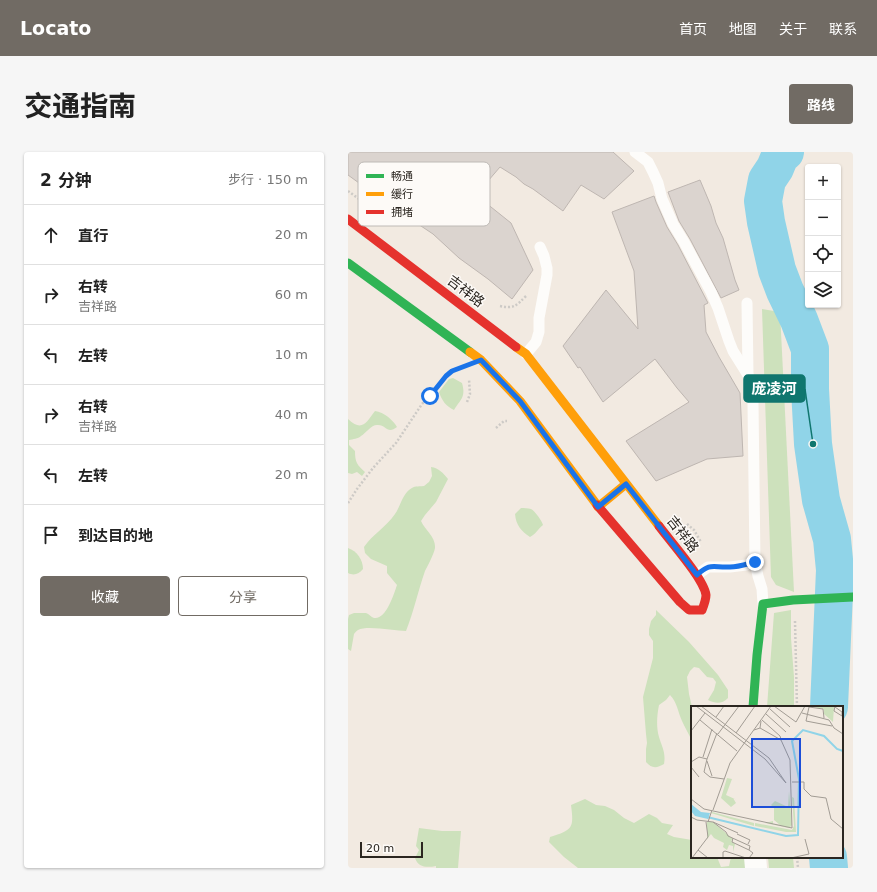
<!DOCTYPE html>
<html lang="zh">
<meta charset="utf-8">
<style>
:root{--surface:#fff;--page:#f6f6f6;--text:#222;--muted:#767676;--line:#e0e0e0;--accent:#716b64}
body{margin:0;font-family:"DejaVu Sans","Noto Sans SC",sans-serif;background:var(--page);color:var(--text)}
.controls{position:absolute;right:12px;top:12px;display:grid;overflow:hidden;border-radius:4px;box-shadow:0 1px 3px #0004}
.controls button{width:36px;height:36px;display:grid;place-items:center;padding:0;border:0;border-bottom:1px solid var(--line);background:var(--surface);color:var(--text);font:20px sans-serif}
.scale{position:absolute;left:12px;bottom:10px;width:63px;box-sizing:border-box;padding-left:4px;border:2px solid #2b2620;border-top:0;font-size:11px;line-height:14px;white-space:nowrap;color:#2b2620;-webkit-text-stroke:3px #fdfaf7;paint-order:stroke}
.stop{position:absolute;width:12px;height:12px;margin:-9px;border:3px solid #1a73e8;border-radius:50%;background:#fff}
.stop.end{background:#1a73e8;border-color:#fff;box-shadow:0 1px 4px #0008}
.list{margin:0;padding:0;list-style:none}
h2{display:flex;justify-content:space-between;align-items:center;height:52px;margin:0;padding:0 16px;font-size:17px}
h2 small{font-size:13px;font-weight:400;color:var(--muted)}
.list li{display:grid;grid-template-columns:26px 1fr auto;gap:12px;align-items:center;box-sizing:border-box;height:60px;padding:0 16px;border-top:1px solid var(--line)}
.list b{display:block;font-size:15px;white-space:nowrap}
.list p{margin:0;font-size:13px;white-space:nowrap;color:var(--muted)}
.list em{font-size:13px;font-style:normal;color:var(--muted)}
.actions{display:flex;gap:8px;padding:12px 16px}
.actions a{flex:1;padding:9px 0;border:1px solid var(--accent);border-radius:4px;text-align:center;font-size:14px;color:var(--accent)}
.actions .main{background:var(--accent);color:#fff}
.icon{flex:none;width:22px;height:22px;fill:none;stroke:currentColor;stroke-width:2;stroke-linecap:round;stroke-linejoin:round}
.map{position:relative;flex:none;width:505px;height:716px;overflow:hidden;border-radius:4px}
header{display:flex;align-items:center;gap:24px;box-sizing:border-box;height:56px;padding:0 20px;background:var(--accent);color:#fff}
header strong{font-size:19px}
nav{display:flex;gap:22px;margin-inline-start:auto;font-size:14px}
.intro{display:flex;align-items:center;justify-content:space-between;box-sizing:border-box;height:96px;padding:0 24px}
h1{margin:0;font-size:28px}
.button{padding:10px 18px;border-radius:4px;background:var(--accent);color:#fff;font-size:14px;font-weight:700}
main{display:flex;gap:24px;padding:0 24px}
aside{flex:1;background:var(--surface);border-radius:4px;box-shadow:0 1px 3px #0004}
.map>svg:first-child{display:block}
</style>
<header>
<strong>Locato</strong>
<nav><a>首页</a><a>地图</a><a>关于</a><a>联系</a></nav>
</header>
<div class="intro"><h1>交通指南</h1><a class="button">路线</a></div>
<main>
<aside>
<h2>2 分钟<small>步行 · 150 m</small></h2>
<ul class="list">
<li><svg class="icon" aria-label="ahead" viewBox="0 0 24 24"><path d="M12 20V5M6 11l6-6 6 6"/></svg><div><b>直行</b></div><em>20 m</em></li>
<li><svg class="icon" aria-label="right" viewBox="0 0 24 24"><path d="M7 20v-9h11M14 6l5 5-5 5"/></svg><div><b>右转</b><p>吉祥路</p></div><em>60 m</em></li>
<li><svg class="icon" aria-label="left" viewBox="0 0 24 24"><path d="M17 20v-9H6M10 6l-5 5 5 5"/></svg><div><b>左转</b></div><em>10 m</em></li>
<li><svg class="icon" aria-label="right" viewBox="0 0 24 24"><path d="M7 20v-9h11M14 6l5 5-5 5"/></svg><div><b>右转</b><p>吉祥路</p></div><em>40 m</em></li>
<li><svg class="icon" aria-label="left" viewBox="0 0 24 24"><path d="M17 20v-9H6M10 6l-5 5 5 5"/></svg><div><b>左转</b></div><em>20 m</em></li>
<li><svg class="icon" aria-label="arrive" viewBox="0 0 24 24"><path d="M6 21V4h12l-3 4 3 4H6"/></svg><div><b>到达目的地</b></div></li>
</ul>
<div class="actions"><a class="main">收藏</a><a>分享</a></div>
</aside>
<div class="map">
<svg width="505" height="716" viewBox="0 0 505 716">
<rect width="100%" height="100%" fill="#f2eae1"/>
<g fill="#cde1bc">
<polygon points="414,157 432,160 446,440 428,433 423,425"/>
<path d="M105 226 114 231C118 245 113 247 106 258 98 254 94 249 91 240L101 227Z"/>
<path d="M27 259C36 260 45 268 49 275 39 283 38 272 29 273 23 273 18 281 13 284 10 287 5 287 1 288V293L7 299C7 310 9 313 17 320L14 324 9 320 4 322 0 321V267C14 280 18 271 27 259Z"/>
<path d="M83 315C91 316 95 321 100 327L88 350 77 363 73 369C77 378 88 385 87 396 86 402 80 413 77 419 70 439 66 459 58 479 47 479 19 473 10 478 8 479 7 481 6 482L3 499 0 497V467L1 463 6 461H18C21 462 23 465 26 466 38 468 46 442 49 433L39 421V414L23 407 17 401 16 395C24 383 38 375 47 362 52 355 54 344 61 338 67 333 69 335 76 334 78 333 79 331 81 330L84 324Z"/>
<path d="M173 356C176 356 180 356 183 357 187 359 194 369 195 373 189 378 188 382 182 385 173 379 168 373 167 362Z"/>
<path d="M0 396C9 399 15 408 15 417 11 422 6 424 0 421Z"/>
<path d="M308 458 341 490 370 523 380 538V546C374 552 368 552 360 548L366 538 368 530 365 526 359 525 351 516 346 515 342 519 339 525 341 542 344 555V589C341 582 337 576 334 569 330 560 329 550 322 543L318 548 311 553C309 563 308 575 311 585 314 595 318 601 316 612 309 616 304 617 298 610V597L299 591 298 582 295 545 305 506V489L301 483V477L303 469 308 463Z"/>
<polygon points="443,458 443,486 446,525 446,555 419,555 426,461"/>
<path d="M237 647 248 653 257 654 266 658 276 666 286 671 301 662 309 666 314 671 325 673 319 682 326 685 344 688V705H369L373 715 381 714 383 705H397L398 716H230L216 705 201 690 202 685C225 678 226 676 223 653Z"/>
<path d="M71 676 94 679H113L110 716H88V714C78 716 70 715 67 706L71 698 68 694Z"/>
<polygon points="420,705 445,705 446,716 421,716"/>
</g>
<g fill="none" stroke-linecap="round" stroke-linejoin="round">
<g stroke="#90d4e8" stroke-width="38">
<polyline points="437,0 432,4 427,16 419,28 415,49 418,70 429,118 437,139 451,168 462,197 462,237 465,292 473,348 484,387 487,418 481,555"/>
<polyline points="480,705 481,716"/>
</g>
</g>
<g fill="#dbd4cf" stroke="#beb6b1">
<polygon points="0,0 265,0 286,19 256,47 233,33 215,59 185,37 176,32 168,25 152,15 128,43 163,71 185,118 164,147 140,127 111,106 85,82 67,70 24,37 22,39 0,23"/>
<polygon points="352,28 363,54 368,71 375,86 387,128 391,138 373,146 342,87 331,69 320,40"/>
<polygon points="306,44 308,50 319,75 330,93 360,151 356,153 358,180 371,205 392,241 395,304 359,307 308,329 278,289 341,250 329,236 307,207 255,250 232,215 230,216 215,194 258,138 290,177 286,119 264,60"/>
</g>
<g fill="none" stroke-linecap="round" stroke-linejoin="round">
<g stroke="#cdcac6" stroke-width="2.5" stroke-dasharray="2 2" stroke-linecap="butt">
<polyline points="0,39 11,47"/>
<path d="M152 154C166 157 168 154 178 144"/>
<polyline points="119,250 122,242 121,227"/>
<polyline points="148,276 156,269 159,269"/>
<polyline points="0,351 9,337 25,316 48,291 74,252 99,224 109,217"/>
<polyline points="339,372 346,378 353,390"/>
<polyline points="447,469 449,555"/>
<polyline points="449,705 450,716"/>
</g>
<g stroke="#fdfcfa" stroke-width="11">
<polyline points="287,0 300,10 305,20 310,31 314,47 325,72 336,90 363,140 370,156 381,189 385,199 400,223 405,251 407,410 410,424 414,437 415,452"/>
<polyline points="399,151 400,223"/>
<polyline points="178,202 188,190 191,180 191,166 199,123 199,116 196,104 192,95"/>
<polyline points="349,423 360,415 382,415 398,413 407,410"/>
</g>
<polyline stroke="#fdfcfa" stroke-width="22" points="407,705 408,716"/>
<g stroke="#30b455" stroke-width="9">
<polyline points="0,111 122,200"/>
<polyline points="405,555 409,503 415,452 445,448 505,445"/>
</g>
<g stroke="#ff9f0a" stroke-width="9">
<polyline points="168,195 178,202 311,374"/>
<polyline points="122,200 133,208 172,249 249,353"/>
<polyline points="250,355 278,332"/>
</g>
<g stroke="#e5322d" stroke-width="9">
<polyline points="0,67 168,195"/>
<path d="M249 353 332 450 341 458H354C356 453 358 448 358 443 356 427 322 389 311 374"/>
</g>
</g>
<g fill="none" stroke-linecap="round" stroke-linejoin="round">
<path stroke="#1a73e8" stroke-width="5" d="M82 244 98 224 104 219 133 208 172 249 250 355 278 332 349 423C363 410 365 416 382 415 391 415 399 412 407 410"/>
</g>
<g text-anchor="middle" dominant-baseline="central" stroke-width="3" stroke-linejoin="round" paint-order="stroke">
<g font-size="14" fill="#2b2620" stroke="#fdfaf7">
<text transform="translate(118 139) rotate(37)">吉祥路</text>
<text transform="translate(335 382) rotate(52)">吉祥路</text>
</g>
</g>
<g transform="translate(343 554)">
<rect width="152" height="152" fill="#f2eae1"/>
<path d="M136 0 143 1 142 16 133 8V3L123 1ZM36 72 41 73 35 89 46 94 42 92 45 97 40 101 30 92ZM98 85 101 119 98 122 74 117 82 115V118L89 119 83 114V102L80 99 84 95 97 101ZM101 91 103 92 105 126H95L64 120V117L101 124 103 120ZM21 106 63 117V120L20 107ZM16 116H22L42 133 40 135 44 138 42 146V140L38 139 36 144 32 141 33 137 23 132 20 128 16 133Z" fill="#cde1bc"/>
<path d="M0 98 10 106 19 107 17 113 4 110 0 105Z" fill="#90d4e8"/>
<path fill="none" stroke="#90d4e8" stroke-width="2" d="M16 111 95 130 107 129 108 73 101 35 112 24 133 30 146 43 152 45"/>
<path fill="none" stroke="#a29c94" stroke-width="1" d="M5 0 74 53 95 77M10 0 78 52 95 77M83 0 105 16M144 1 151 6V10L143 5 144 0M79 3 99 21M111 7 138 14 143 22 152 28M75 8 95 26M25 11 33 0M133 12 132 3 118 1 115 15 141 20M9 14 46 45M71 14 89 30 90 33M105 16 114 0M63 24 69 22 70 15M0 25 14 7M45 27 64 0M27 28 48 0M12 51 21 23M16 53 26 27M16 55 21 70M0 56 8 51 16 53 13 66 19 71 33 73M0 61 8 71M101 76H113V83L120 90 135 92 140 113 152 123M0 93 13 103 101 122 99 54 90 34 69 22M22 104 39 57 80 0M0 111 6 114 22 116 47 127M17 116 21 104M22 116 35 126 37 130 59 140 58 144 62 147 58 152M46 128 59 134 57 138M42 132 41 136 58 144M7 144 17 152M1 152 17 131 15 116M32 152V146L34 145 55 152M100 152 118 148 114 133"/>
<path fill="#1d4ed8" fill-opacity="0.15" stroke="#1d4ed8" stroke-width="2" d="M61 33H109V101H61Z"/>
<rect width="152" height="152" fill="none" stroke="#2b2620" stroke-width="2"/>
</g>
<rect x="10" y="10" width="132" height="64" rx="6" fill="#fdfaf7" stroke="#bebab6" stroke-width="1"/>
<rect x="18" y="22" width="18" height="4" fill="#30b455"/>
<rect x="18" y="40" width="18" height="4" fill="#ff9f0a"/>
<rect x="18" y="58" width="18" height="4" fill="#e5322d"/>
<g font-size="11" fill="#2b2620">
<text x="43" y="28">畅通</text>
<text x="43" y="46">缓行</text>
<text x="43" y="64">拥堵</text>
</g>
<path fill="none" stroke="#0f766e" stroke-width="1.5" d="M465 292L457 237"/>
<circle fill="#0f766e" stroke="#fdfaf7" stroke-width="1.5" cx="465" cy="292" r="4"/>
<rect fill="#0f766e" stroke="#0f766e" stroke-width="1.5" x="396" y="223" width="61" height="27" rx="4"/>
<g font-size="15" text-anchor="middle" font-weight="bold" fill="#fff">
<text x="426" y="242">庞凌河</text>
</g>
</svg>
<div class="controls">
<button>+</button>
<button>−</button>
<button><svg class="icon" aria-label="locate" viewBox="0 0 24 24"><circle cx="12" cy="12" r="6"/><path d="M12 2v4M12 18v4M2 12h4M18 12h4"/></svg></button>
<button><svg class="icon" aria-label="layers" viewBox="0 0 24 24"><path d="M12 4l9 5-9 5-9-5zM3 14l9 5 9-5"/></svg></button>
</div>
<div class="scale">20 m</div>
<div class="stop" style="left:82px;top:244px"></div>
<div class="stop end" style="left:407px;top:410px"></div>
</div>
</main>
